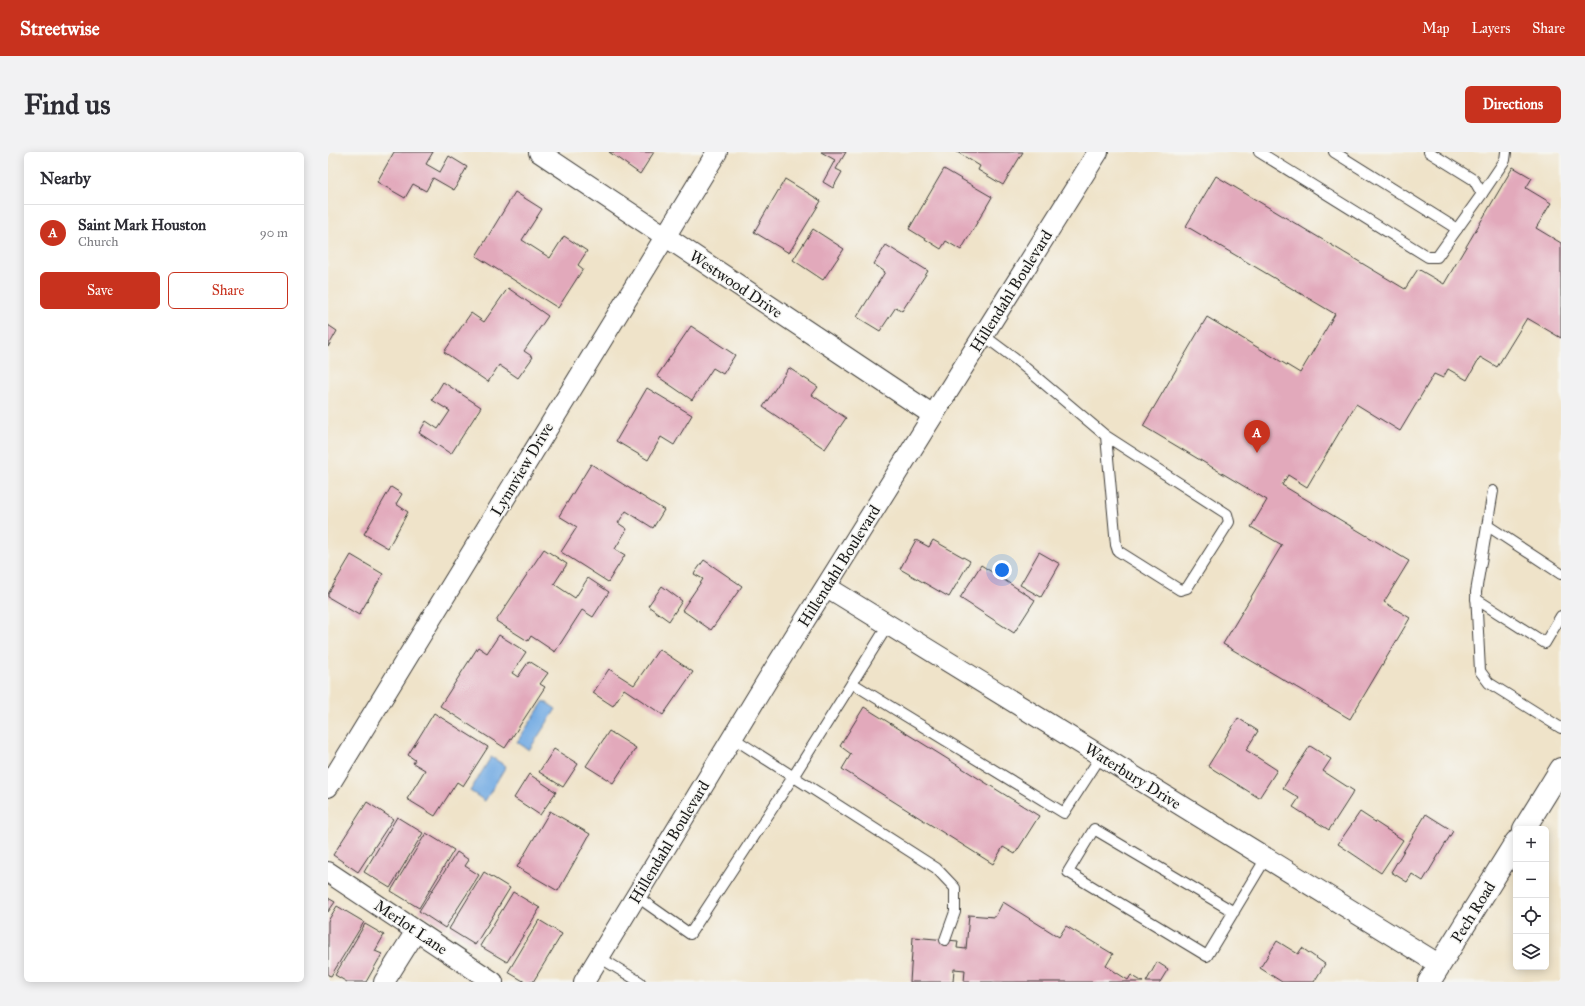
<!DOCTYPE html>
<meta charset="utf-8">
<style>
:root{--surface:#fff;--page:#f2f2f3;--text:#2b2b33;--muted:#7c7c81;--line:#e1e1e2;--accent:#c8321e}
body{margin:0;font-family:"IM FELL Great Primer",serif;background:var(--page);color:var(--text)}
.controls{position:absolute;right:12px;bottom:12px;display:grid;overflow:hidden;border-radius:6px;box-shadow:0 2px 10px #0003}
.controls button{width:36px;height:36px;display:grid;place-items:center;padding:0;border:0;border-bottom:1px solid var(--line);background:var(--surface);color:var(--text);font:20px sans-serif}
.you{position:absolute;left:674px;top:418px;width:14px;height:14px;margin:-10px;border:3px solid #fff;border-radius:50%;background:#1a73e8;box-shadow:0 0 0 6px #1a73e833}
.badge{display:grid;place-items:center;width:26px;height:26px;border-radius:50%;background:var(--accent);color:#fff;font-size:13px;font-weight:700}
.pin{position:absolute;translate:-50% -33px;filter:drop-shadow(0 1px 2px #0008)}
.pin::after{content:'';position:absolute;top:21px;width:14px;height:12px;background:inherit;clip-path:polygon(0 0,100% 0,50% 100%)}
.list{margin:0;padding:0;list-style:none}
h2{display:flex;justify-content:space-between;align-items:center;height:52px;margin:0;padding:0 16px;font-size:17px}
h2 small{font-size:13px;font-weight:400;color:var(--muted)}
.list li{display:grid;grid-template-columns:26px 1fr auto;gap:12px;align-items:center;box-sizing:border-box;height:56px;padding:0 16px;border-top:1px solid var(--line)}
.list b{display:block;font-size:15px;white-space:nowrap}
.list p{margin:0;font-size:13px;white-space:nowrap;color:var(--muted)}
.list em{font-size:13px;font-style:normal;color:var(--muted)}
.actions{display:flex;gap:8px;padding:12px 16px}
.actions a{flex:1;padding:9px 0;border:1px solid var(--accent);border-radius:6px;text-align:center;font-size:14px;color:var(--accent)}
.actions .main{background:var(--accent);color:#fff}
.icon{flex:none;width:22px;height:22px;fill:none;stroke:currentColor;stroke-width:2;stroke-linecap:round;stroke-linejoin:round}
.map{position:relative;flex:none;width:1233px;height:830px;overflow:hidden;border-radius:6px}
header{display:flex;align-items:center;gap:24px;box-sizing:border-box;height:56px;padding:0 20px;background:var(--accent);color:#fff}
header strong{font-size:19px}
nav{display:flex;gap:22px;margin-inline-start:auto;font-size:14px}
.intro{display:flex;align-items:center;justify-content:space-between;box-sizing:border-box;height:96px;padding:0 24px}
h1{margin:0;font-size:28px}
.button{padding:10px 18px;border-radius:6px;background:var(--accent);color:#fff;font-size:14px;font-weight:700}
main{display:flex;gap:24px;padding:0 24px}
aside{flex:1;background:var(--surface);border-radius:6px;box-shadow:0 2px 10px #0003}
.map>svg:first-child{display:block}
</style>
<header>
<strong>Streetwise</strong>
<nav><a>Map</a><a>Layers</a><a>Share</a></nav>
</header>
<div class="intro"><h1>Find us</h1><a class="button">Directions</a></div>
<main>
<aside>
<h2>Nearby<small></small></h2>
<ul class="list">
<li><span class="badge">A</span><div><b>Saint Mark Houston</b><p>Church</p></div><em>90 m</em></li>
</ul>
<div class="actions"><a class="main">Save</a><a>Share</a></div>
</aside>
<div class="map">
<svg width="1233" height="830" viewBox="0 0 1233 830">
<rect width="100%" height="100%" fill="#f6f6f2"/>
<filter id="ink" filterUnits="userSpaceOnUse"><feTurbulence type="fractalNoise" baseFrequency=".025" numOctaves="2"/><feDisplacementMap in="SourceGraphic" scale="8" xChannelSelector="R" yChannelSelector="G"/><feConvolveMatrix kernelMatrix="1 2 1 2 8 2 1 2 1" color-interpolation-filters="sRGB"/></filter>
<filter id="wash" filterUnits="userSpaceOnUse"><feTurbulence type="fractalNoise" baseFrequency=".012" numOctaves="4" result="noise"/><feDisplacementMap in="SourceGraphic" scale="16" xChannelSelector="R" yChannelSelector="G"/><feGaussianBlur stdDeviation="0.9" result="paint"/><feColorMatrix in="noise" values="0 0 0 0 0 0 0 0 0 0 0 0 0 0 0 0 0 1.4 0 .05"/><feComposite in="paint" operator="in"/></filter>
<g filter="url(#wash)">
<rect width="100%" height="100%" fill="#efe3c9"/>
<g fill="#74ace3" stroke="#486480">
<polygon points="216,549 228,557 201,598 189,590"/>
<polygon points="163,605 178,614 157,649 142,639"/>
</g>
<g id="blocks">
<g fill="#e2a9bb">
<polygon points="66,0 105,0 98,12 112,20 121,4 139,15 126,38 105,26 98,39 85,32 77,46 49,30"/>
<polygon points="281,0 326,0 312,22"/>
<polygon points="493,0 518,0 508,17 514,20 505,36 495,30 507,8"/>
<polygon points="629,0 695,0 675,33 650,18 652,14"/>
<polygon points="1185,15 1204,26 1198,36 1223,51 1208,76 1233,91 1233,186 1199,166 1169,215 1152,205 1139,228 1120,217 1115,226 1106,222 1072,279 1028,252 979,335 960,323 954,333 1081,409 1056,450 1082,466 1022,567 895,492 954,393 923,375 939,348 815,274 879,165 972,221 1007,162 858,74 888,24 1077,137 1090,117 1116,132"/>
<polygon points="616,17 664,45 633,98 618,89 613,97 581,77"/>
<polygon points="457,27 493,49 461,101 426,80"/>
<polygon points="187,40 214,57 194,88 222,106 236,84 259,99 250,113 255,117 230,156 148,104"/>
<polygon points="485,77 516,97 495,128 465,108"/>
<polygon points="558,93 600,119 574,159 568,155 552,179 529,165 557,120 546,112"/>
<polygon points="180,136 220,164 196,199 205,205 190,226 171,213 160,230 116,200 143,161 156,170"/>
<polygon points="0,173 9,179 0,195"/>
<polygon points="363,174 407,203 395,222 385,216 364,248 329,224"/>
<polygon points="461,216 490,235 484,243 518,266 497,297 435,255"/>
<polygon points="115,230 153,255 123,302 91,281 98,269 110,277 122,259 104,248"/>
<polygon points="319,236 364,263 346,293 333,285 320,308 288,289"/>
<polygon points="263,312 336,358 325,376 298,359 290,371 299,377 287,397 297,403 280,430 233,400 249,375 231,364"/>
<polygon points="63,335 74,342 68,352 80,360 60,396 36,382"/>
<polygon points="588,388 601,395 605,388 642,409 621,445 572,417"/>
<polygon points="216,397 239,412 226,432 247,446 260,426 281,440 265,465 254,458 227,500 203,484 200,489 168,469"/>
<polygon points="711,400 732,412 713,445 692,433"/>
<polygon points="23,403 55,422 31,463 0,445 0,442"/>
<polygon points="376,408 414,434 383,478 354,458 375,427 366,422"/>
<polygon points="653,413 707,448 686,481 632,446"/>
<polygon points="334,434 354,449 341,469 320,454"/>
<polygon points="171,483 198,500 184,521 190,525 201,509 220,521 212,532 217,535 177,596 112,554 150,495 159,501"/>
<polygon points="331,497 365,520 335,563 296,537 285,554 265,541 281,517 306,533"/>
<polygon points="536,555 711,664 687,702 675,695 665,712 514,617 523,602 512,594"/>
<polygon points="106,561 160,595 135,634 129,630 107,664 79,647 97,618 85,611 87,608 80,603"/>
<polygon points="910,566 930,579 918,598 949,618 931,646 880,614"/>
<polygon points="281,579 308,596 285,631 258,614"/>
<polygon points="982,594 1003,607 995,619 1026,639 1001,678 965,655 971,646 955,636"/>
<polygon points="226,597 250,612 235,635 211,620"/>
<polygon points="201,622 228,640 212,663 186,646"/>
<polygon points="39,650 65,667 30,720 5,703"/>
<polygon points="222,659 262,682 230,739 189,715"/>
<polygon points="1032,660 1075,688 1053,721 1010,692"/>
<polygon points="1098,662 1125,679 1095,729 1084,722 1079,730 1063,720"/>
<polygon points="69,665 95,681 62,736 36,720"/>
<polygon points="98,681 126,698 91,756 63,739"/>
<polygon points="129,700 141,708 137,714 151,723 117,776 91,759"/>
<polygon points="156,720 182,736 147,793 121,777"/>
<polygon points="185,740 212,756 179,810 152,794"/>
<polygon points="0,746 7,750 0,760"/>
<polygon points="675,750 731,785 738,774 785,802 778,814 800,828 803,823 815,830 636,830 637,818 626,817 625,830 582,830 585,785 630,789 629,796 638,797 641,763 667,765"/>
<polygon points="9,754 36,770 3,824 0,823 0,769"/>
<polygon points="211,768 234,782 205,830 197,830 180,820"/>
<polygon points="37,772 56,783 47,799 54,802 38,830 19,830 7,823"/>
<polygon points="949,789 970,802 974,796 997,812 986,830 954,830 932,816"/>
<polygon points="829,810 840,817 832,830 818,830"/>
</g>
</g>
</g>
<g filter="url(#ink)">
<use href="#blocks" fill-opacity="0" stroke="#3c3a36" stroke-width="1"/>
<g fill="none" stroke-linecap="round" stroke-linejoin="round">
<g stroke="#3c3a36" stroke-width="12">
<g id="lane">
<polyline points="931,0 1100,105 1109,105 1154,42 1146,28 1101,0"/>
<polyline points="1006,0 1129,77"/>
<polyline points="1154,42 1177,8 1178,0"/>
<polyline points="655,183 687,207 778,284 899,362 901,370 859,436 852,438 790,399 788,393 778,284"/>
<polyline points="1165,339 1148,440 1152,519 1161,531 1233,576"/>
<polyline points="1160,374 1233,422"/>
<polyline points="1148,447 1217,491 1233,464"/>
<polyline points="524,531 560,473"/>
<polyline points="405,586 608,716 627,736 627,760 617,788"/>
<polyline points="308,744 362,782 465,625 524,531 736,661 773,604"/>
<polyline points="906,760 766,677 740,720 879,804 938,706"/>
<polyline points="271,805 312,830"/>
</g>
</g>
<g stroke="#3c3a36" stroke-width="22">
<g id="street">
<polyline points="211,0 605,263"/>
<polyline points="499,435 1112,813"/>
<polyline points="0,635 389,0"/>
<polyline points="0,720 165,830"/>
<polyline points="56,830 88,779"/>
<polyline points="256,830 440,527 770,0"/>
</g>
</g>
<g stroke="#3c3a36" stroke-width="24">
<g id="secondary">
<polyline points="1196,677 1233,617"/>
<polyline points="1101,830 1188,690"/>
</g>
</g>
<use href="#lane" stroke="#fff" stroke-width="10"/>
<use href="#street" stroke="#fff" stroke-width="20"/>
<use href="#secondary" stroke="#fff" stroke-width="22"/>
</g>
</g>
<g text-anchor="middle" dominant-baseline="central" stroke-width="3" stroke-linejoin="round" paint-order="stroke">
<g font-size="16" fill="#1c1c1c" stroke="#f6f6f2">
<text transform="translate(408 132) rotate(34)">Westwood Drive</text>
<text transform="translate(683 139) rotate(-58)">Hillendahl Boulevard</text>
<text transform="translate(194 317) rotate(-59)">Lynnview Drive</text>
<text transform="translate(511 414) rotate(-58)">Hillendahl Boulevard</text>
<text transform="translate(805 624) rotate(32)">Waterbury Drive</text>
<text transform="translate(341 690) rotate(-59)">Hillendahl Boulevard</text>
<text transform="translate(1145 760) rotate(-58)">Pech Road</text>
<text transform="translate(83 775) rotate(34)">Merlot Lane</text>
</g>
</g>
</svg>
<div class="controls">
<button>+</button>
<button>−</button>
<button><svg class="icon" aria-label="locate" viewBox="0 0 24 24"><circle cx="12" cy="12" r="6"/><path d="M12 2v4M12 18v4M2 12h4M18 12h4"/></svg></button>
<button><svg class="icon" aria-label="layers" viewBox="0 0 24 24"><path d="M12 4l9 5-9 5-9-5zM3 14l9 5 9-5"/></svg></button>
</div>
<div class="you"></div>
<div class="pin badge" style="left:929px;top:301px">A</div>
</div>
</main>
